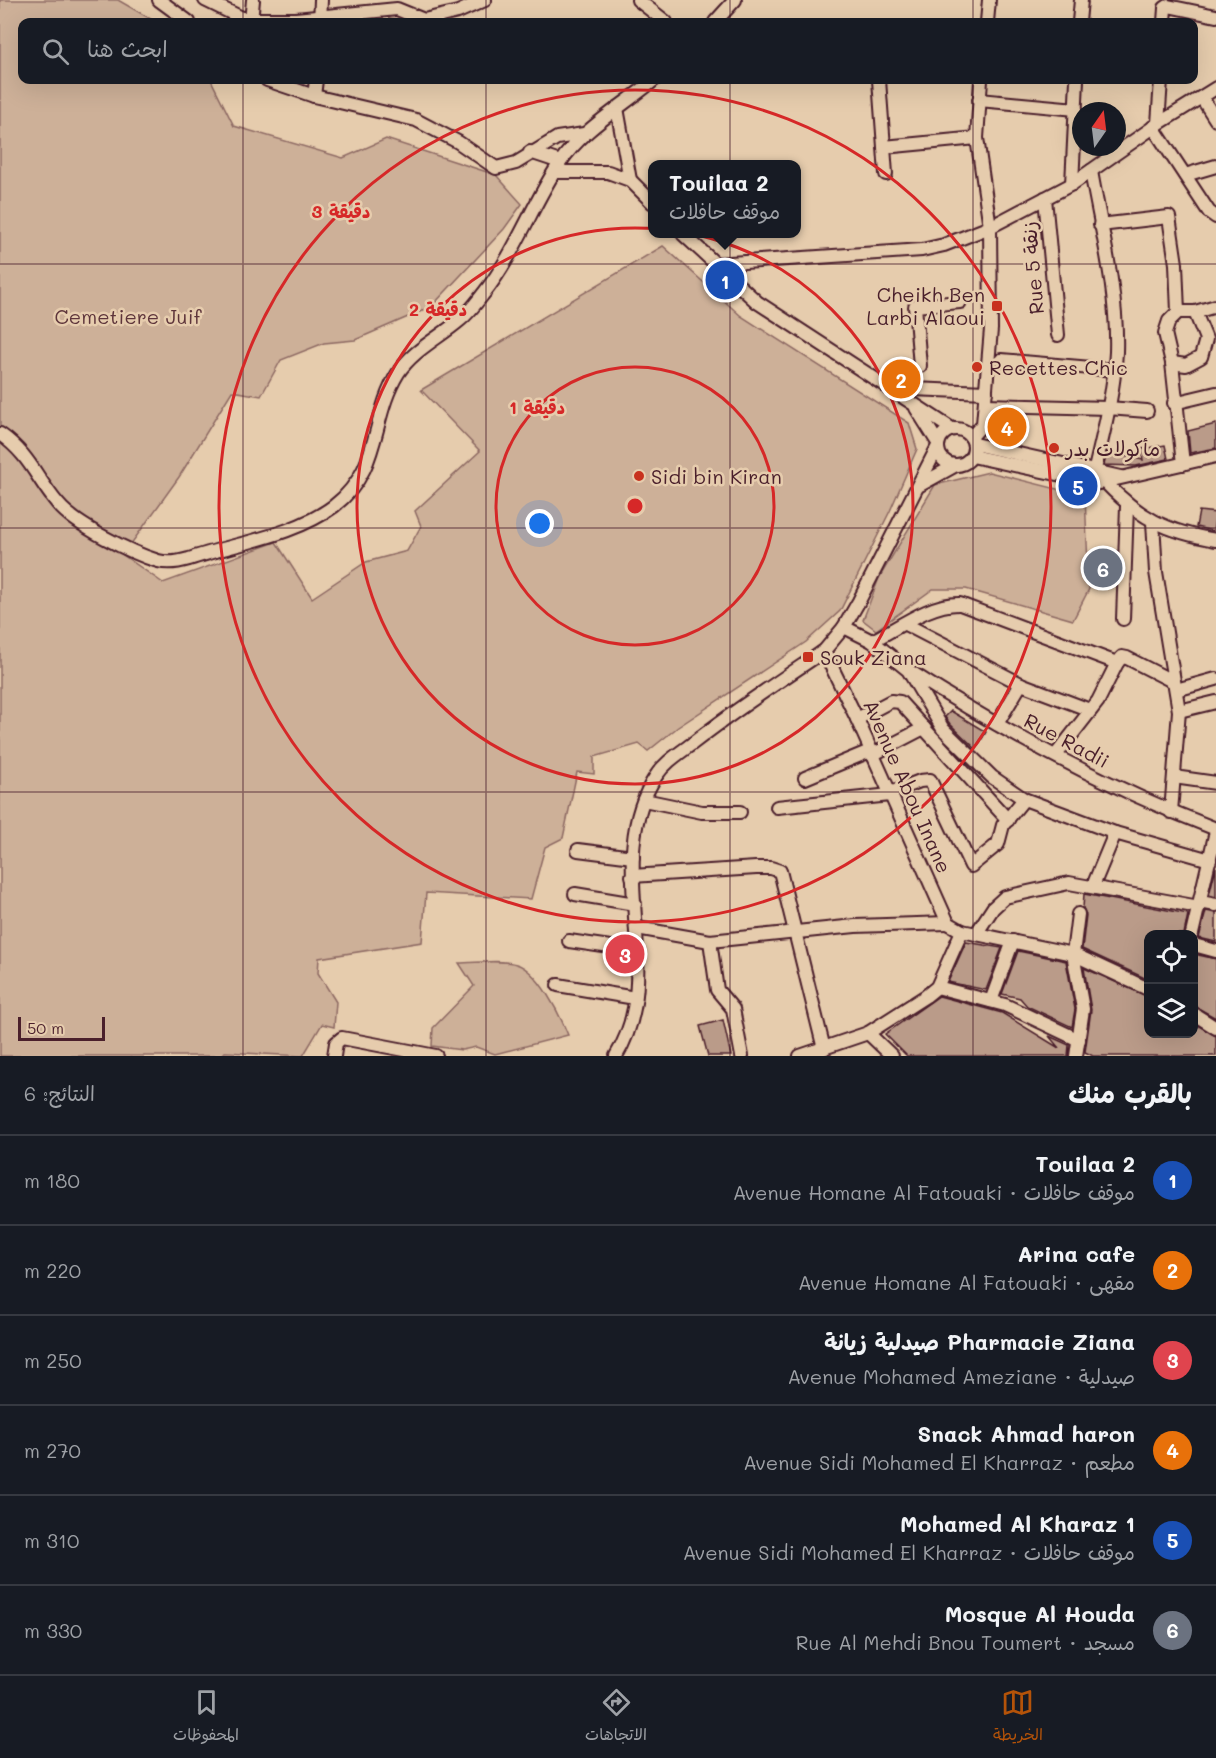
<!DOCTYPE html>
<html lang="ar">
<meta charset="utf-8">
<style>
:root{--surface:#171b24;--page:#242831;--text:#f1f3f6;--muted:#9ea1a6;--line:#363941;--accent:#b45309}
body{margin:0;font-family:Mali,"Playpen Sans Arabic",sans-serif;background:var(--page);color:var(--text);direction:rtl}
.controls{position:absolute;right:18px;bottom:18px;display:grid;overflow:hidden;border-radius:12px;box-shadow:0 6px 24px #0002}
.controls button{width:54px;height:54px;display:grid;place-items:center;padding:0;border:0;border-bottom:2px solid var(--line);background:var(--surface);color:var(--text);font:30px sans-serif}
.compass{position:absolute;left:1072px;top:102px;width:54px;height:54px;border-radius:50%;background:var(--surface);box-shadow:0 6px 24px #0002;rotate:14deg}
.scale{position:absolute;left:18px;bottom:15px;width:87px;box-sizing:border-box;padding-left:6px;border:3px solid #4a1f2b;border-top:0;font-size:16px;line-height:21px;white-space:nowrap;color:#4a1f2b;-webkit-text-stroke:4px #e6ccad;paint-order:stroke}
.you{position:absolute;left:540px;top:524px;width:21px;height:21px;margin:-15px;border:4px solid #fff;border-radius:50%;background:#1a73e8;box-shadow:0 0 0 9px #1a73e833}
.badge{display:grid;place-items:center;width:39px;height:39px;border-radius:50%;background:var(--accent);color:#fff;font-size:20px;font-weight:700}
.pin{position:absolute;translate:-50% -50%;border:3px solid #fff;box-shadow:0 2px 6px #0006}
.popup{position:absolute;left:648px;top:160px;width:153px;height:78px;box-sizing:border-box;display:grid;place-content:center;border-radius:12px;background:var(--surface);filter:drop-shadow(0 2px 4px #0005);font-size:20px;white-space:nowrap;color:var(--muted)}
.popup b{font-size:22px;color:var(--text)}
.popup::after{content:'';position:absolute;left:50%;top:100%;margin-left:-12px;border:12px solid transparent;border-top-color:var(--surface)}
.list{margin:0;padding:0;list-style:none}
h2{display:flex;justify-content:space-between;align-items:center;height:78px;margin:0;padding:0 24px;font-size:26px}
h2 small{font-size:20px;font-weight:400;color:var(--muted)}
.list li{display:grid;grid-template-columns:39px 1fr auto;gap:18px;align-items:center;box-sizing:border-box;height:90px;padding:0 24px;border-top:2px solid var(--line)}
.list b{display:block;font-size:22px;white-space:nowrap}
.list p{margin:0;font-size:20px;white-space:nowrap;color:var(--muted)}
.list em{font-size:20px;font-style:normal;color:var(--muted)}
.icon{flex:none;width:33px;height:33px;fill:none;stroke:currentColor;stroke-width:2;stroke-linecap:round;stroke-linejoin:round}
.map{position:relative;flex:none;width:1216px;height:1056px;overflow:hidden;direction:ltr}
.search{position:absolute;background:var(--surface);box-shadow:0 6px 24px #0002;left:18px;right:18px;top:18px;height:66px;display:flex;align-items:center;gap:15px;box-sizing:border-box;padding:0 21px;border-radius:12px;color:var(--muted);font-size:22px}
.sheet{height:618px;background:var(--surface)}
nav{display:flex;justify-content:space-around;align-items:center;box-sizing:border-box;height:84px;border-top:2px solid var(--line);background:var(--surface);font-size:16px;color:var(--muted)}
nav a{display:grid;justify-items:center;gap:3px}
nav .on{color:var(--accent)}
.map>svg:first-child{display:block}
</style>
<div class="map">
<svg width="1216" height="1056" viewBox="0 0 1216 1056">
<rect width="100%" height="100%" fill="#e6ccad"/>
<filter id="ink" filterUnits="userSpaceOnUse"><feTurbulence type="fractalNoise" baseFrequency=".0167" numOctaves="2"/><feDisplacementMap in="SourceGraphic" scale="12" xChannelSelector="R" yChannelSelector="G"/><feConvolveMatrix kernelMatrix="1 2 1 2 8 2 1 2 1" color-interpolation-filters="sRGB"/></filter>
<g filter="url(#ink)">
<g fill="#cdb098" stroke="#8c6862" stroke-width="1.5">
<polygon points="0,0 118,0 156,22 22,22 22,80 211,80 234,126 343,158 386,139 496,175 522,204 504,229 431,307 355,340 324,343 281,360 261,396 232,391 179,477 123,555 163,583 276,542 312,598 366,562 407,551 421,526 415,511 480,451 421,390 663,246 741,316 909,423 917,449 890,511 840,611 806,642 678,727 648,751 639,744 594,757 594,774 577,772 563,838 545,847 531,899 426,893 422,942 319,958 318,973 336,1002 334,1027 322,1024 303,1056 225,1052 221,1056 0,1056"/>
<polygon points="989,472 1085,496 1089,589 1073,620 966,589 933,589 876,630 863,620 879,578 935,485"/>
<path d="M459 963C476 963 499 959 516 964 538 970 560 1015 568 1035L495 1054 476 1047 462 1050 432 1046 433 1028 474 986Z"/>
</g>
<g fill="#ba9b89" stroke="#4a1f2b" stroke-width="1.5">
<polygon points="1216,424 1216,448 1190,453 1188,431"/>
<polygon points="1165,445 1168,459 1136,466 1104,465 1107,452 1143,460 1141,449"/>
<polygon points="1199,511 1216,513 1213,531 1196,527"/>
<polygon points="951,711 986,732 976,749 950,724 945,717"/>
<polygon points="1216,867 1216,897 1209,895"/>
<polygon points="1084,894 1188,914 1184,934 1149,934 1149,980 1082,949 1086,915 1083,908"/>
<polygon points="1206,911 1216,913 1216,942 1199,938"/>
<polygon points="966,942 1002,948 986,990 948,982"/>
<polygon points="1018,951 1066,961 1075,1009 1072,1027 1027,1006 1020,998 1002,994"/>
<polygon points="1194,954 1216,959 1216,1018 1194,1006"/>
<polygon points="1084,968 1149,997 1149,1034 1194,1034 1194,1023 1216,1036 1216,1056 1093,1056 1085,1052 1091,1010"/>
<polygon points="939,996 1002,1013 1059,1048 1049,1036 1069,1045 1068,1056 907,1056 885,1034"/>
<polygon points="723,1020 731,1056 708,1056 700,1026"/>
</g>
<g fill="none" stroke-linecap="round" stroke-linejoin="round">
<g stroke="#4a1f2b" stroke-width="16">
<g id="minor">
<polyline points="159,0 189,22"/>
<polyline points="205,0 250,22"/>
<polyline points="638,0 666,22"/>
<polyline points="251,19 296,19 397,9 424,20 458,12 485,0"/>
<polyline points="251,22 253,0"/>
<polyline points="320,22 321,0"/>
<polyline points="715,22 735,0"/>
<polyline points="987,22 989,0"/>
<polyline points="1079,22 1081,0"/>
<polyline points="1164,22 1165,8 1168,6 1216,16"/>
<polyline points="267,80 314,96 416,120 458,142 496,168 516,163 557,138 584,134"/>
<polyline points="879,80 886,174"/>
<polyline points="314,96 316,80"/>
<polyline points="1202,98 1216,120"/>
<polyline points="979,100 1076,109"/>
<polyline points="617,108 630,180"/>
<polyline points="1158,124 1161,80"/>
<polyline points="1153,127 1209,212 1216,217"/>
<polyline points="884,147 977,138"/>
<polyline points="530,152 560,162"/>
<path d="M1091 171C1101 229 1118 292 1116 352 1114 391 1104 431 1095 469"/>
<polyline points="555,172 608,172 630,180 653,203"/>
<polyline points="1185,175 1216,166"/>
<polyline points="1072,184 1077,80"/>
<polyline points="1045,198 1058,335"/>
<polyline points="1100,225 1169,217 1176,264 1178,312"/>
<polyline points="683,234 757,302 952,429"/>
<polyline points="715,264 922,250 944,245 990,227 1072,184 1158,124 1216,88"/>
<polyline points="1178,312 1169,321 1165,333 1172,363 1183,464"/>
<polyline points="1178,312 1195,312 1216,306"/>
<polyline points="1001,360 1114,370"/>
<polyline points="1172,363 1186,365 1201,357 1206,339 1195,312"/>
<polyline points="920,366 915,306 960,302"/>
<polyline points="888,388 986,392"/>
<polyline points="1174,403 1216,393"/>
<polyline points="985,405 1108,408 1147,411"/>
<polyline points="916,408 938,443"/>
<circle cx="956" cy="447" r="18"/>
<path d="M0 434C30 455 36 478 58 504 75 525 131 553 158 561 169 564 179 562 189 559 236 543 294 536 334 506 382 469 370 418 398 373 413 350 439 338 460 320 469 313 477 302 484 293 515 254 532 205 559 164 583 128 622 107 654 80"/>
<polyline points="971,437 983,424 991,329 990,227 977,138 981,80"/>
<polyline points="974,444 1121,477"/>
<polyline points="972,456 1099,483 1216,456"/>
<path d="M1106 477 1105 482C1139 518 1167 532 1216 540"/>
<polyline points="920,485 956,465"/>
<polyline points="1153,522 1156,572 1179,711 1171,812"/>
<polyline points="1123,619 1127,506"/>
<polyline points="905,624 1021,684 1090,710"/>
<polyline points="844,627 872,641 908,670 943,729 992,777 1024,799 1115,833 1210,860"/>
<path d="M872 641C898 628 930 603 960 604L1117 663 1122 657 1127 658 1172 681"/>
<polyline points="824,651 857,719 948,923 962,931"/>
<path d="M911 672C1007 734 1109 788 1216 829"/>
<polyline points="1176,690 1216,679"/>
<polyline points="1179,711 1216,702"/>
<polyline points="857,719 891,701 900,702 1008,820"/>
<polyline points="997,724 1021,684"/>
<polyline points="872,755 924,728"/>
<polyline points="1056,755 1098,701 1117,663"/>
<polyline points="1174,777 1216,783"/>
<polyline points="805,778 870,751"/>
<polyline points="897,790 920,781 930,780 971,866 998,844 1003,825 1024,799"/>
<polyline points="644,800 702,812 740,812"/>
<polyline points="777,807 890,795"/>
<polyline points="578,850 633,857"/>
<polyline points="632,876 756,868 771,868 780,871 824,1049"/>
<polyline points="1093,886 1115,833"/>
<polyline points="575,894 635,904"/>
<polyline points="1200,902 1216,905"/>
<polyline points="637,928 710,941 855,926 948,923"/>
<polyline points="976,934 993,908 1005,897 1069,883 1199,907"/>
<polyline points="1192,934 1216,831"/>
<polyline points="569,941 638,951"/>
<polyline points="710,941 717,990 733,1009 742,1056"/>
<polyline points="1194,945 1216,951"/>
<polyline points="558,985 635,998"/>
<polyline points="937,987 1005,1005 1079,1040"/>
<polyline points="991,1001 1013,941"/>
<polyline points="1194,1014 1216,1028"/>
<polyline points="868,1033 892,1056"/>
<polyline points="334,1056 336,1043 342,1038 436,1056"/>
<path d="M616 1056C669 970 600 861 656 776 665 762 680 753 693 743 735 710 779 681 824 651L844 627 859 601 937 448"/>
<polyline points="800,1056 868,1033 926,996 937,987 962,931 1073,954 1148,989"/>
<polyline points="1076,1056 1083,1009 1073,954 1078,914"/>
</g>
</g>
<use href="#minor" stroke="#e6ccad" stroke-width="12"/>
</g>
</g>
<path fill="none" stroke="#4a1f2b" stroke-width="1.5" stroke-opacity="0.55" d="M243 0V22M486 0V22M730 0V22M973 0V22M243 80V1056M486 80V1056M730 80V1056M973 80V1056M0 264H1216M0 528H1216M0 792H1216"/>
<g fill="none" stroke="#d62828" stroke-width="3">
<circle cx="635" cy="506" r="139"/>
<circle cx="635" cy="506" r="278"/>
<circle cx="635" cy="506" r="416"/>
</g>
<g fill="#c8321e" stroke="#e6ccad" stroke-width="2">
<rect x="991" y="300" width="12" height="12" rx="3"/>
<circle cx="977" cy="367" r="6"/>
<circle cx="1054" cy="448" r="6"/>
<circle cx="639" cy="476" r="6"/>
<rect x="802" y="651" width="12" height="12" rx="3"/>
</g>
<g text-anchor="middle" dominant-baseline="central" stroke-width="5" stroke-linejoin="round" paint-order="stroke">
<g font-size="20" fill="#4a1f2b" stroke="#e6ccad">
<text transform="translate(1032 268) rotate(-95)">Rue 5 زنقة</text>
<text transform="translate(1067 740) rotate(28)">Rue Radii</text>
<text transform="translate(908 786) rotate(66)">Avenue Abou Inane</text>
</g>
<g font-size="20" fill="#4a1f2b" stroke="#e6ccad" text-anchor="start">
<text x="985" y="294" text-anchor="end">Cheikh Ben<tspan x="985" dy="23">Larbi Alaoui</tspan></text>
<text x="989" y="367">Recettes Chic</text>
<text x="1066" y="448">مأكولات بدر</text>
<text x="651" y="476">Sidi bin Kiran</text>
<text x="820" y="657">Souk Ziana</text>
</g>
<g font-size="20" fill="#5e353b" stroke="#e6ccad">
<text x="128" y="316">Cemetiere Juif</text>
</g>
</g>
<circle cx="635" cy="506" r="9" fill="#d62828" stroke="#e6ccad" stroke-width="3"/>
<g font-size="18" text-anchor="middle" font-weight="bold" fill="#d62828" stroke="#e6ccad" stroke-width="5" stroke-linejoin="round" paint-order="stroke">
<text x="341" y="218">3 دقيقة</text>
<text x="438" y="316">2 دقيقة</text>
<text x="537" y="414">1 دقيقة</text>
</g>
</svg>
<div class="controls">
<button><svg class="icon" aria-label="locate" viewBox="0 0 24 24"><circle cx="12" cy="12" r="6"/><path d="M12 2v4M12 18v4M2 12h4M18 12h4"/></svg></button>
<button><svg class="icon" aria-label="layers" viewBox="0 0 24 24"><path d="M12 4l9 5-9 5-9-5zM3 14l9 5 9-5"/></svg></button>
</div>
<svg class="compass" viewBox="-18 -18 36 36"><path d="M0-13l5 13h-10z" fill="#e53935"/><path d="M0 13l5-13h-10z" fill="#9ea1a6"/></svg>
<div class="scale">50 m</div>
<div class="you"></div>
<div class="pin badge" style="left:725px;top:280px;background:#1a4fb4">1</div>
<div class="popup"><b>Touilaa 2</b>موقف حافلات</div>
<div class="pin badge" style="left:901px;top:379px;background:#e8710a">2</div>
<div class="pin badge" style="left:625px;top:954px;background:#e0444e">3</div>
<div class="pin badge" style="left:1007px;top:427px;background:#e8710a">4</div>
<div class="pin badge" style="left:1078px;top:486px;background:#1a4fb4">5</div>
<div class="pin badge" style="left:1103px;top:568px;background:#6b7280">6</div>
<div class="search"><svg class="icon" aria-label="search" viewBox="0 0 24 24"><circle cx="10" cy="10" r="6"/><path d="M15 15l6 6"/></svg>ابحث هنا</div>
</div>
<section class="sheet">
<h2>بالقرب منك<small>النتائج: 6</small></h2>
<ul class="list">
<li><span class="badge" style="background:#1a4fb4">1</span><div><b>Touilaa 2</b><p>موقف حافلات · Avenue Homane Al Fatouaki</p></div><em>180 m</em></li>
<li><span class="badge" style="background:#e8710a">2</span><div><b>Arina cafe</b><p>مقهى · Avenue Homane Al Fatouaki</p></div><em>220 m</em></li>
<li><span class="badge" style="background:#e0444e">3</span><div><b>Pharmacie Ziana صيدلية زيانة</b><p>صيدلية · Avenue Mohamed Ameziane</p></div><em>250 m</em></li>
<li><span class="badge" style="background:#e8710a">4</span><div><b>Snack Ahmad haron</b><p>مطعم · Avenue Sidi Mohamed El Kharraz</p></div><em>270 m</em></li>
<li><span class="badge" style="background:#1a4fb4">5</span><div><b>Mohamed Al Kharaz 1</b><p>موقف حافلات · Avenue Sidi Mohamed El Kharraz</p></div><em>310 m</em></li>
<li><span class="badge" style="background:#6b7280">6</span><div><b>Mosque Al Houda</b><p>مسجد · Rue Al Mehdi Bnou Toumert</p></div><em>330 m</em></li>
</ul>
</section>
<nav>
<a class="on"><svg class="icon" aria-label="map" viewBox="0 0 24 24"><path d="M3 6l6-2 6 2 6-2v14l-6 2-6-2-6 2zM9 4v14M15 6v14"/></svg>الخريطة</a>
<a><svg class="icon" aria-label="directions" viewBox="0 0 24 24"><path d="M12 3l9 9-9 9-9-9zM9 14v-3h6M13 9l2 2-2 2"/></svg>الاتجاهات</a>
<a><svg class="icon" aria-label="saved" viewBox="0 0 24 24"><path d="M7 4h10v16l-5-4-5 4z"/></svg>المحفوظات</a>
</nav>
